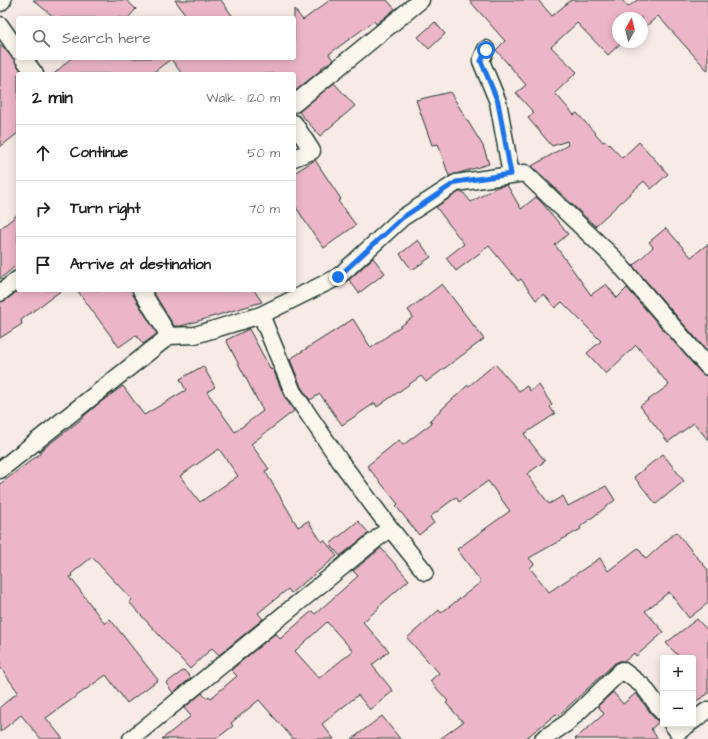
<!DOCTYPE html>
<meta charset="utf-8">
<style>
:root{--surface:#fff;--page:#f2f2f2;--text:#202124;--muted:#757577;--line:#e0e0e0}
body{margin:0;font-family:"Architects Daughter",sans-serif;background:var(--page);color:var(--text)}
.controls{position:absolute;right:12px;bottom:12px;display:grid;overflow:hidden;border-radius:4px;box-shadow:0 2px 10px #0003}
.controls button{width:36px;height:36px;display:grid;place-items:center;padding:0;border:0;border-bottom:1px solid var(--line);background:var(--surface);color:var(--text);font:20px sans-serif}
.compass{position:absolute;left:612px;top:12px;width:36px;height:36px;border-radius:50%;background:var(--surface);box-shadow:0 2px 10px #0003;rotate:8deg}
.stop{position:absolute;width:12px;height:12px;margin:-9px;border:3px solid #1a73e8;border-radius:50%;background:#fff}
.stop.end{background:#1a73e8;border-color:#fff;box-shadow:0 1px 4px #0008}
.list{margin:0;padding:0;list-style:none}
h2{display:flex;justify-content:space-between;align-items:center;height:52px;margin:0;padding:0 16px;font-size:17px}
h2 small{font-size:13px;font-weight:400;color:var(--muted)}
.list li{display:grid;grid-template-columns:26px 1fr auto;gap:12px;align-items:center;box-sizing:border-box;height:56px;padding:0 16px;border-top:1px solid var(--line)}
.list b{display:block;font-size:15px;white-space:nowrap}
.list em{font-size:13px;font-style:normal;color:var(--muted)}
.icon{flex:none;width:22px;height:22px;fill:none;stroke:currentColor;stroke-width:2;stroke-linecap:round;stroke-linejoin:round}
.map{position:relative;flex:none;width:708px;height:739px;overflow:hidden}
.search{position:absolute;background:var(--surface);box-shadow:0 2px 10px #0003;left:16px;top:16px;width:280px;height:44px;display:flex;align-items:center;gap:10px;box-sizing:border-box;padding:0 14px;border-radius:4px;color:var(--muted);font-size:15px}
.panel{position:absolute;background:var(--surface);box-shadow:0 2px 10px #0003;left:16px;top:72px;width:280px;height:220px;border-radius:4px}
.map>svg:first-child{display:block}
</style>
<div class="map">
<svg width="708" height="739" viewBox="0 0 708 739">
<rect width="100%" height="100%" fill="#f8eae5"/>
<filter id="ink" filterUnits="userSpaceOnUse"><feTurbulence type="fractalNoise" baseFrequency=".025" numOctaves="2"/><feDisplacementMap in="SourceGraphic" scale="8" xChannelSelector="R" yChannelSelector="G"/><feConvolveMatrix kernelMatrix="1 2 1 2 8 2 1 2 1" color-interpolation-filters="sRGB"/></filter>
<g filter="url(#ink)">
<g fill="#edb5c8" stroke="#1f3d34" fill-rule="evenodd">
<polygon points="33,0 126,0 136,9 128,18 55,18"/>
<polygon points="175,0 221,0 234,18 188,18"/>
<polygon points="330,0 387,0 395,9 376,24 374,21 329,54 333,60 321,68 322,69 294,92 294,74 182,74 171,59 151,74 54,74 71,58 294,58 294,9 303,20"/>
<polygon points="469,0 538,0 552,16 571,0 622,0 628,7 637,0 708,0 708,71 658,16 644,28 642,26 642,18 618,18 618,42 622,42 608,55 577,23 551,47 577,72 555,93 574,115 577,113 603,142 606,141 622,158 639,142 668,174 651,189 644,181 595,226 532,166 568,145 567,141 552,146 528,118 534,113 516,93 526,85 496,50 505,41"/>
<polygon points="435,22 445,34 429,49 418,37"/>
<polygon points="0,44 14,59 23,74 18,74 18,133 0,147"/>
<polygon points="334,83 355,106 320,136 299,112"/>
<polygon points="450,92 483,146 489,164 449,176 438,144 432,145 416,100"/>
<polygon points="315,160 341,199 338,201 356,225 324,248 308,226 294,204 294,173"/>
<polygon points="507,185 521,209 536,197 543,204 568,234 555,245 591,295 606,284 617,298 627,288 701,373 708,376 708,440 694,423 668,442 640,406 669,385 636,345 606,374 587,353 601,341 562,302 555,308 544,294 536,300 521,279 518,281 489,246 456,271 446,258 464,244 436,207 459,192 463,192 471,202 497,187"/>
<polygon points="18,214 18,264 0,279 0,229"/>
<polygon points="666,228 691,257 708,244 708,352 633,266 653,247 649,242"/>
<polygon points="418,240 431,257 412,270 400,254"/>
<polygon points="373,258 385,273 359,293 349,280"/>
<polygon points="442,284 484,339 426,382 421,376 377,407 375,403 342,425 320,394 310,400 301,387 290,359 353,319 371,348 413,317 408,310"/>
<polygon points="19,290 62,290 21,320 22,324 0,338 0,302 6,300"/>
<polygon points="77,290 132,290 133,295 157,334 143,344 136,335 119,347"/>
<polygon points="152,290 254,290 262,302 181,326 174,326"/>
<path d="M249 329 271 370 273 369 284 396 294 411 251 444 269 469 265 471 298 527 308 521 322 542 324 540 337 556 291 593 288 589 258 613 263 619 219 655 212 648 190 669 129 602 132 600 92 557 71 574 72 576 70 577 105 624 110 619 158 680 127 703 106 675 46 718 63 739H41L21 715 0 732V707L18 692 0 667V484L41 453 39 452 83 418V417L98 404 123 386 144 415 186 390 180 379 203 366 215 387 207 392 235 432 263 411 226 340ZM219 449 238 476 200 502 180 476Z"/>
<polygon points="495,364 519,391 527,386 530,391 539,385 552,405 550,407 555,414 524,434 545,461 527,474 549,504 563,496 568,506 606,486 615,500 580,527 581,529 529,558 534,564 530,568 549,592 600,558 608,571 638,548 646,559 676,532 708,570 708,603 689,618 669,592 645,611 664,632 636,656 634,653 625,661 620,661 615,663 558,716 556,714 525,739 440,739 463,722 446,703 448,701 430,681 439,673 407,638 439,610 441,613 481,582 457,549 510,511 488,481 459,502 456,497 430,517 434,523 419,535 396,506 398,504 367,466 399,440 403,445 432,423 430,420 468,385 469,386"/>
<polygon points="663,454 684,481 656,504 634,477"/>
<polygon points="358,521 369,533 340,556 330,544"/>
<path d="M381 548 409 580 378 607 379 608 363 622 389 651 372 665 393 691 370 710 358 695 322 724 334 739H293L259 700 231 723 233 726 216 739H162L191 716 184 708 202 693 206 698 209 696 211 698 237 676 231 670 276 633 280 639 312 611 315 614 358 576 353 571ZM327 622 353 651 319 678 295 651Z"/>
<polygon points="697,619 708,631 708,694 693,703 693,658 680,658 666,643"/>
<polygon points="184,670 191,678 173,693 166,683"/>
<polygon points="613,692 623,704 636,693 655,719 659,722 651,729 658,739 575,739 604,714 598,706"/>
<polygon points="382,716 400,739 352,739"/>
</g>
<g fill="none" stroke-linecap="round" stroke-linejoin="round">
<g stroke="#1f3d34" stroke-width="19">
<g id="street">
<polyline points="0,3 3,0"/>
<polyline points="0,25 18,51"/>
<polyline points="486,49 481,61 498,102 511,174"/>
<polyline points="23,58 35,74"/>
<polyline points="294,104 421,0"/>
<polyline points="294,123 312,151 294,158"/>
<polyline points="141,290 169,336"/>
<polyline points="0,293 18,279"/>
<polyline points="261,315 293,392 340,461 390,528 425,572"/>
<polyline points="0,470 169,336 195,335 261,315 338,277 402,218 456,183 525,173 613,257 708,367"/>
<polyline points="693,721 708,710"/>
<polyline points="672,724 678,732 689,724"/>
<polyline points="131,739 390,528"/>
<polyline points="543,739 567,723 622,670 643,686 663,713"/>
</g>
</g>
<use href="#street" stroke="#fbf7ec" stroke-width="16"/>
</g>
</g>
<g fill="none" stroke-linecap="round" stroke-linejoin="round" filter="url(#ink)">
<polyline stroke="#1a73e8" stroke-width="5" points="338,277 402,218 456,182 511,174 498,102 481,61 486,50"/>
</g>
</svg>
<div class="controls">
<button>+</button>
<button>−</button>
</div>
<svg class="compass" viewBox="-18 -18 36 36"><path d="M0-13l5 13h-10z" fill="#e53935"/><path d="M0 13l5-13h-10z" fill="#757577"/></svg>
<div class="stop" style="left:486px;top:50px"></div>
<div class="stop end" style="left:338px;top:277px"></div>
<div class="search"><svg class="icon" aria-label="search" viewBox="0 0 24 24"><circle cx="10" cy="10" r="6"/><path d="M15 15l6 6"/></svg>Search here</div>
<section class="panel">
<h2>2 min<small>Walk · 120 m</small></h2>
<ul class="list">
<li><svg class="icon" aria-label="ahead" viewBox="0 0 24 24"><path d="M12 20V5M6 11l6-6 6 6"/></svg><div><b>Continue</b></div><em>50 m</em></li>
<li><svg class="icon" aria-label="right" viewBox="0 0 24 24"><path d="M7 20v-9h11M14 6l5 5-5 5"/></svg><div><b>Turn right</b></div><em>70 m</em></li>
<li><svg class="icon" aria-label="arrive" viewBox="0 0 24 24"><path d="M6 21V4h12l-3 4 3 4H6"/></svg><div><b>Arrive at destination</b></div></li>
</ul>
</section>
</div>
